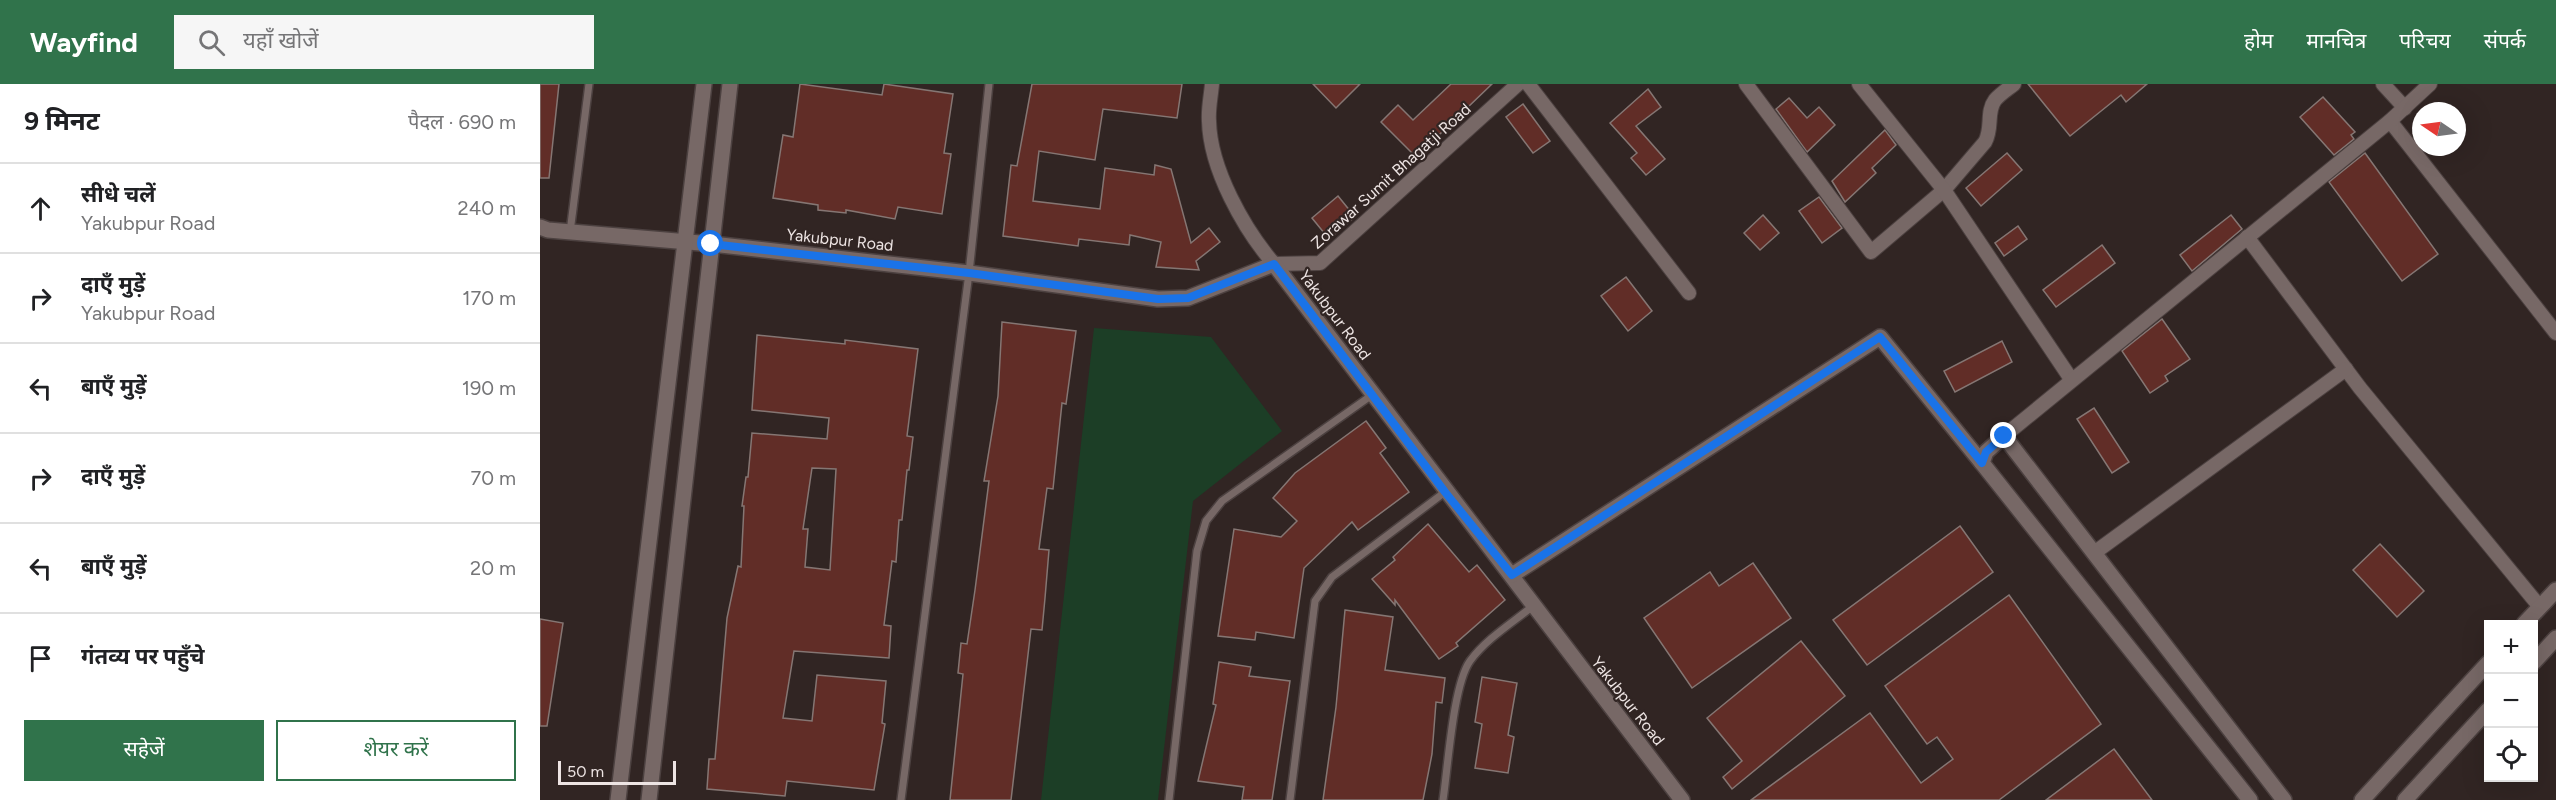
<!DOCTYPE html>
<html lang="hi">
<meta charset="utf-8">
<style>
:root{--surface:#fff;--page:#f6f6f6;--text:#202124;--muted:#757577;--line:#e0e0e0;--accent:#30734b}
body{margin:0;font-family:Figtree,"Noto Sans Devanagari",sans-serif;background:var(--page);color:var(--text)}
.controls{position:absolute;right:18px;bottom:18px;display:grid;overflow:hidden;border-radius:0px;box-shadow:0 6px 24px #0002}
.controls button{width:54px;height:54px;display:grid;place-items:center;padding:0;border:0;border-bottom:2px solid var(--line);background:var(--surface);color:var(--text);font:30px sans-serif}
.compass{position:absolute;left:1872px;top:18px;width:54px;height:54px;border-radius:50%;background:var(--surface);box-shadow:0 6px 24px #0002;rotate:283deg}
.scale{position:absolute;left:18px;bottom:15px;width:118px;box-sizing:border-box;padding-left:6px;border:3px solid #ede4e3;border-top:0;font-size:16px;line-height:21px;white-space:nowrap;color:#ede4e3;-webkit-text-stroke:4px #312523;paint-order:stroke}
.stop{position:absolute;width:18px;height:18px;margin:-14px;border:4px solid #1a73e8;border-radius:50%;background:#fff}
.stop.end{background:#1a73e8;border-color:#fff;box-shadow:0 2px 6px #0008}
.list{margin:0;padding:0;list-style:none}
h2{display:flex;justify-content:space-between;align-items:center;height:78px;margin:0;padding:0 24px;font-size:26px}
h2 small{font-size:20px;font-weight:400;color:var(--muted)}
.list li{display:grid;grid-template-columns:39px 1fr auto;gap:18px;align-items:center;box-sizing:border-box;height:90px;padding:0 24px;border-top:2px solid var(--line)}
.list b{display:block;font-size:22px;white-space:nowrap}
.list p{margin:0;font-size:20px;white-space:nowrap;color:var(--muted)}
.list em{font-size:20px;font-style:normal;color:var(--muted)}
.actions{display:flex;gap:12px;padding:18px 24px}
.actions a{flex:1;padding:14px 0;border:2px solid var(--accent);border-radius:0px;text-align:center;font-size:21px;color:var(--accent)}
.actions .main{background:var(--accent);color:#fff}
.icon{flex:none;width:33px;height:33px;fill:none;stroke:currentColor;stroke-width:2;stroke-linecap:round;stroke-linejoin:round}
.map{position:relative;flex:none;width:2016px;height:716px;overflow:hidden}
header{display:flex;align-items:center;gap:36px;box-sizing:border-box;height:84px;padding:0 30px;background:var(--accent);color:#fff}
header strong{font-size:28px}
nav{display:flex;gap:33px;margin-inline-start:auto;font-size:21px}
.search{width:420px;height:54px;background:var(--page);display:flex;align-items:center;gap:15px;box-sizing:border-box;padding:0 21px;border-radius:0px;color:var(--muted);font-size:22px}
main{display:flex}
aside{flex:1;background:var(--surface)}
.map>svg:first-child{display:block}
</style>
<header>
<strong>Wayfind</strong>
<div class="search"><svg class="icon" aria-label="search" viewBox="0 0 24 24"><circle cx="10" cy="10" r="6"/><path d="M15 15l6 6"/></svg>यहाँ खोजें</div>
<nav><a>होम</a><a>मानचित्र</a><a>परिचय</a><a>संपर्क</a></nav>
</header>
<main>
<aside>
<h2>9 मिनट<small>पैदल · 690 m</small></h2>
<ul class="list">
<li><svg class="icon" aria-label="ahead" viewBox="0 0 24 24"><path d="M12 20V5M6 11l6-6 6 6"/></svg><div><b>सीधे चलें</b><p>Yakubpur Road</p></div><em>240 m</em></li>
<li><svg class="icon" aria-label="right" viewBox="0 0 24 24"><path d="M7 20v-9h11M14 6l5 5-5 5"/></svg><div><b>दाएँ मुड़ें</b><p>Yakubpur Road</p></div><em>170 m</em></li>
<li><svg class="icon" aria-label="left" viewBox="0 0 24 24"><path d="M17 20v-9H6M10 6l-5 5 5 5"/></svg><div><b>बाएँ मुड़ें</b></div><em>190 m</em></li>
<li><svg class="icon" aria-label="right" viewBox="0 0 24 24"><path d="M7 20v-9h11M14 6l5 5-5 5"/></svg><div><b>दाएँ मुड़ें</b></div><em>70 m</em></li>
<li><svg class="icon" aria-label="left" viewBox="0 0 24 24"><path d="M17 20v-9H6M10 6l-5 5 5 5"/></svg><div><b>बाएँ मुड़ें</b></div><em>20 m</em></li>
<li><svg class="icon" aria-label="arrive" viewBox="0 0 24 24"><path d="M6 21V4h12l-3 4 3 4H6"/></svg><div><b>गंतव्य पर पहुँचे</b></div></li>
</ul>
<div class="actions"><a class="main">सहेजें</a><a>शेयर करें</a></div>
</aside>
<div class="map">
<svg width="2016" height="716" viewBox="0 0 2016 716">
<rect width="100%" height="100%" fill="#312523"/>
<polygon fill="#1c3e26" points="554,244 671,253 742,347 653,417 618,716 501,716"/>
<g fill="#612d27" stroke="#857673" stroke-width="1.5" fill-rule="evenodd">
<polygon points="0,0 19,0 9,94 0,94"/>
<polygon points="260,0 342,11 344,0 413,10 404,69 411,70 402,130 358,123 355,135 306,126 306,129 278,126 278,121 233,114 243,51 253,53"/>
<polygon points="492,0 642,0 637,34 563,25 555,76 499,67 493,117 560,125 565,84 614,91 615,81 631,85 651,159 669,144 680,158 656,177 659,186 616,183 621,158 590,151 589,161 539,155 538,162 463,152 471,81 477,82"/>
<polygon points="773,0 820,0 796,24"/>
<polygon points="911,0 952,0 876,73 841,38 858,21 873,36"/>
<polygon points="1488,0 1607,0 1586,18 1581,11 1530,52"/>
<polygon points="1108,5 1121,23 1096,42 1125,75 1106,91 1091,74 1097,69 1070,39"/>
<polygon points="1783,13 1815,48 1811,51 1814,55 1794,71 1760,33"/>
<polygon points="1249,14 1267,34 1279,23 1295,41 1267,68 1236,25"/>
<polygon points="983,20 1010,57 993,69 966,33"/>
<polygon points="1345,46 1356,61 1332,84 1336,89 1305,118 1292,97"/>
<polygon points="1467,69 1482,86 1441,122 1426,104"/>
<polygon points="1825,69 1898,170 1862,197 1789,98"/>
<polygon points="798,112 815,133 789,155 772,134"/>
<polygon points="1279,113 1302,144 1282,159 1259,127"/>
<polygon points="1223,131 1239,149 1220,166 1204,149"/>
<polygon points="1691,131 1702,145 1652,187 1640,171"/>
<polygon points="1478,142 1487,155 1464,172 1455,159"/>
<polygon points="1562,161 1575,179 1516,223 1503,206"/>
<polygon points="1086,193 1112,227 1088,247 1061,212"/>
<polygon points="1622,235 1650,275 1625,292 1628,297 1610,309 1582,267"/>
<polygon points="462,238 536,247 526,320 522,319 513,405 507,404 499,465 509,466 505,514 502,546 491,545 471,716 410,716 423,590 418,589 421,559 427,560 435,506 449,397 444,397 458,312"/>
<path d="M217 251 305 260V256L378 265 367 352 373 353 369 386H367L362 436H359L356 478 352 477 344 541 351 542 349 574 254 567 243 634 272 637 277 591 346 597 342 639 345 640 334 706 247 697 245 712 167 705 169 675H175L187 534 198 482 201 483 204 422H202L206 393H208L212 349 287 355 289 334 212 326ZM272 384 296 385 290 486 265 483 268 445H263Z"/>
<polygon points="1462,257 1472,278 1415,308 1404,287"/>
<polygon points="1554,324 1589,378 1572,389 1537,335"/>
<polygon points="826,337 846,364 840,369 869,408 818,446 812,438 764,484 754,554 716,548 715,556 678,552 694,445 741,453 757,437 733,414 755,389"/>
<polygon points="888,440 929,488 937,481 965,516 916,559 918,562 899,575 855,516 855,521 832,495 855,476 853,473"/>
<polygon points="1420,442 1453,488 1327,581 1293,536"/>
<polygon points="1840,460 1884,507 1857,533 1813,486"/>
<polygon points="1213,479 1251,534 1152,604 1104,534 1170,488 1179,502"/>
<polygon points="1469,511 1561,640 1459,716 1211,716 1330,629 1381,699 1413,675 1397,653 1387,660 1345,602"/>
<polygon points="805,526 853,533 845,586 905,594 902,619 896,618 892,670 883,716 783,716 796,623"/>
<polygon points="0,535 23,539 7,642 0,642"/>
<polygon points="1261,557 1305,612 1192,705 1183,693 1202,677 1167,634"/>
<polygon points="679,578 711,583 709,592 750,597 732,716 702,716 704,703 658,697 676,621 673,620"/>
<polygon points="942,593 977,599 968,651 974,653 968,689 935,684 942,640 935,638"/>
<polygon points="1574,665 1612,716 1506,716"/>
</g>
<g fill="none" stroke-linecap="round" stroke-linejoin="round">
<g stroke="#4c4140" stroke-width="10">
<g id="lane">
<polyline points="30,148 49,0"/>
<polyline points="361,716 429,189 449,0"/>
<polyline points="629,716 657,467 666,437 682,417 832,311"/>
<polyline points="750,716 775,517 792,493 905,408"/>
<path d="M903 716C908 683 913 601 930 577 946 555 972 539 993 522"/>
</g>
</g>
<g stroke="#4c4140" stroke-width="16">
<g id="street">
<path d="M672 0C671 12 668 25 669 37 670 85 704 145 734 180L780 179 978 0"/>
<polyline points="988,0 1149,209"/>
<path d="M1206 0 1331 168 1404 106 1445 58C1453 44 1446 28 1455 16 1460 10 1468 5 1474 0"/>
<polyline points="1319,0 1404,106 1531,295"/>
<polyline points="1843,0 1865,24"/>
<polyline points="1850,37 2016,249"/>
<polyline points="1707,153 1820,304 2000,523"/>
<polyline points="1464,352 1850,37 1890,0"/>
<polyline points="1554,469 1806,285"/>
</g>
</g>
<g stroke="#4c4140" stroke-width="18">
<g id="secondary">
<polyline points="0,143 8,146 172,160 429,189 618,215 648,214 734,180 1142,716"/>
<polyline points="972,491 1340,253 1442,379"/>
<polyline points="1984,540 2016,506"/>
<polyline points="1994,578 2016,554"/>
<polyline points="78,716 164,0"/>
<polyline points="109,716 190,0"/>
<polyline points="1710,716 1442,379 1446,368 1464,352 1744,716"/>
<polyline points="1822,716 1948,579"/>
<polyline points="1865,716 1948,626"/>
</g>
</g>
<use href="#lane" stroke="#776866" stroke-width="7"/>
<use href="#street" stroke="#776866" stroke-width="14"/>
<use href="#secondary" stroke="#776866" stroke-width="15"/>
</g>
<g fill="none" stroke-linecap="round" stroke-linejoin="round">
<polyline stroke="#1a73e8" stroke-width="8" points="171,160 429,189 618,215 648,214 734,180 905,408 972,491 1340,253 1442,379 1446,368 1464,352"/>
</g>
<g text-anchor="middle" dominant-baseline="central" stroke-width="4.5" stroke-linejoin="round" paint-order="stroke">
<g font-size="16" fill="#ede4e3" stroke="#312523">
<text transform="translate(851 92) rotate(-42)">Zorawar Sumit Bhagatji Road</text>
<text transform="translate(300 156) rotate(6)">Yakubpur Road</text>
<text transform="translate(795 231) rotate(53)">Yakubpur Road</text>
<text transform="translate(1088 617) rotate(52)">Yakubpur Road</text>
</g>
</g>
</svg>
<div class="controls">
<button>+</button>
<button>−</button>
<button><svg class="icon" aria-label="locate" viewBox="0 0 24 24"><circle cx="12" cy="12" r="6"/><path d="M12 2v4M12 18v4M2 12h4M18 12h4"/></svg></button>
</div>
<svg class="compass" viewBox="-18 -18 36 36"><path d="M0-13l5 13h-10z" fill="#e53935"/><path d="M0 13l5-13h-10z" fill="#757577"/></svg>
<div class="scale">50 m</div>
<div class="stop" style="left:171px;top:160px"></div>
<div class="stop end" style="left:1464px;top:352px"></div>
</div>
</main>
